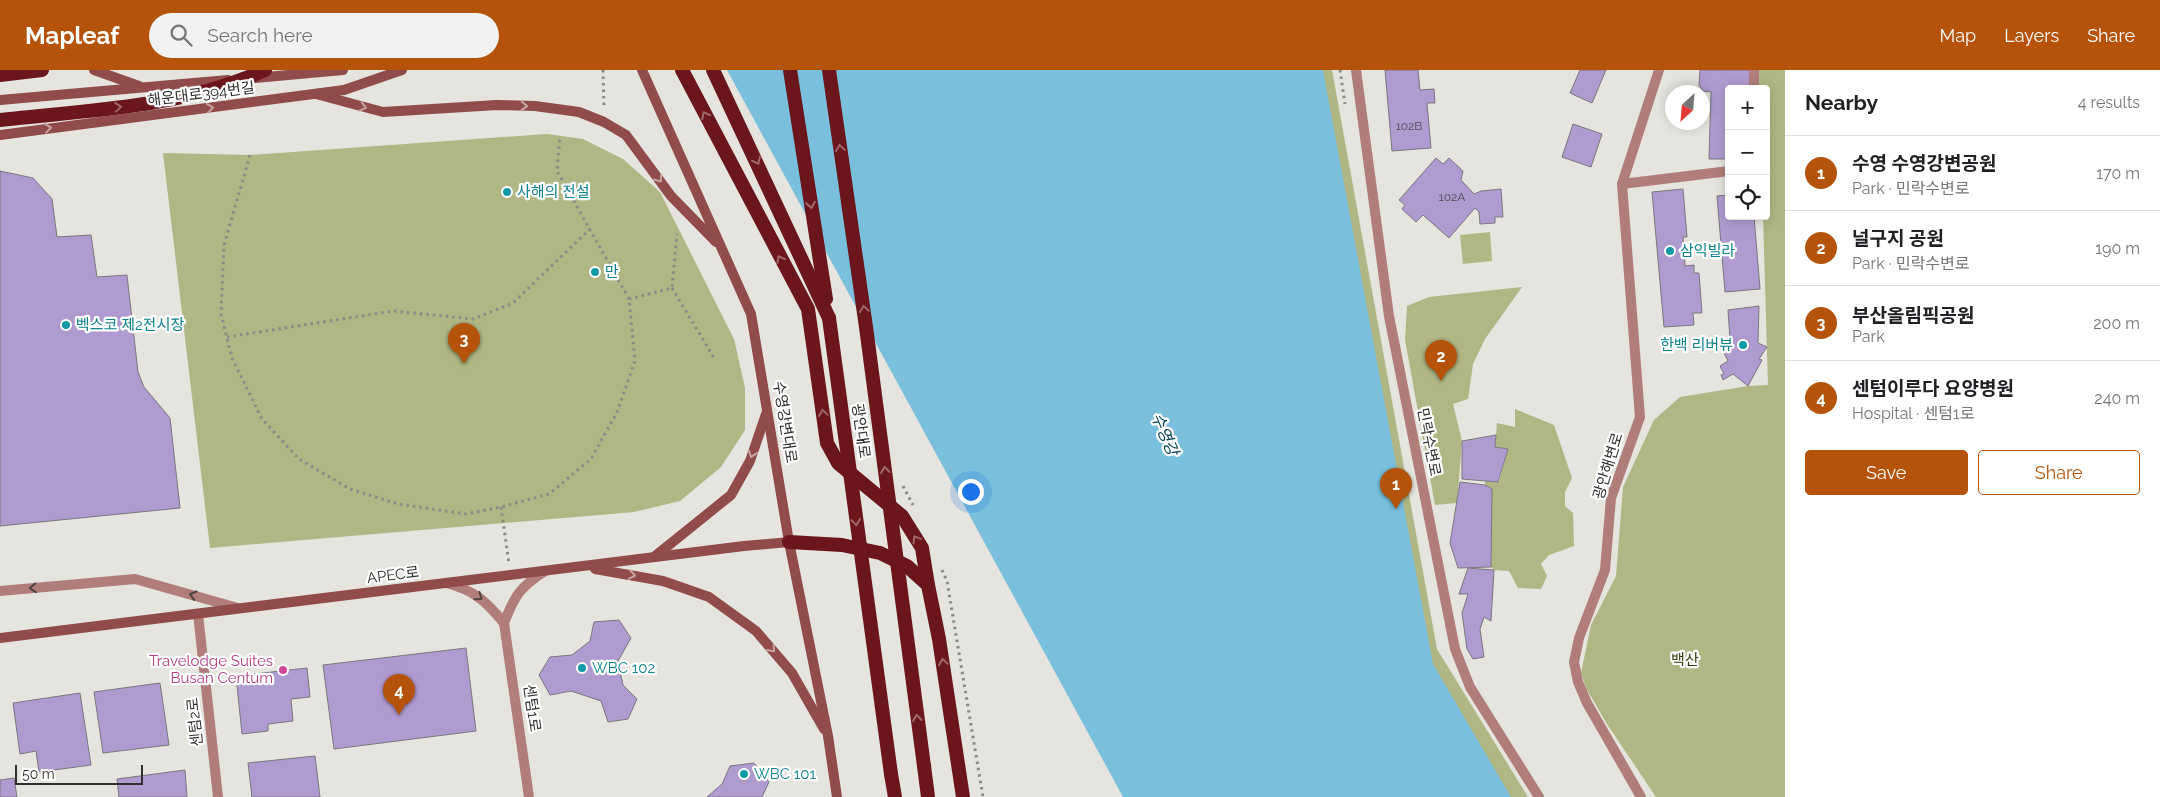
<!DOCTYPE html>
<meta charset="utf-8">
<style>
:root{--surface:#fff;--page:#f2f2f2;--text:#202124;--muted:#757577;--line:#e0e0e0;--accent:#b45309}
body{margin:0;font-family:Raleway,"Noto Sans KR",sans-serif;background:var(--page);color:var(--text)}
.controls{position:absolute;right:15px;top:15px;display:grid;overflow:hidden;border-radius:5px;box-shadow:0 2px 12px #0003}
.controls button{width:45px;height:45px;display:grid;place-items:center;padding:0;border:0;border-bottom:1px solid var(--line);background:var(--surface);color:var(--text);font:25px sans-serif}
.compass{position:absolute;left:1665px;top:15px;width:45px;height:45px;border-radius:50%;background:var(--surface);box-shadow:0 2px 12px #0003;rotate:206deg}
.scale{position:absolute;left:15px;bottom:12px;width:128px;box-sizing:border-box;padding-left:5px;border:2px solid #302f2d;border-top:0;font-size:14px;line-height:18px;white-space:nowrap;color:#302f2d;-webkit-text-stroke:4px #fff;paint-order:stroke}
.you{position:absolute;left:970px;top:421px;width:18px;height:18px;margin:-12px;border:4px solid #fff;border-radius:50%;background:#1a73e8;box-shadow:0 0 0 8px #1a73e833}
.badge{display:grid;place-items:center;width:32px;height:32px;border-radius:50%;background:var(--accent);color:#fff;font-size:16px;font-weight:700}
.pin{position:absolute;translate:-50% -41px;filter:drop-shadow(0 1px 2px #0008)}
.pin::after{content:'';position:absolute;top:26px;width:18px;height:15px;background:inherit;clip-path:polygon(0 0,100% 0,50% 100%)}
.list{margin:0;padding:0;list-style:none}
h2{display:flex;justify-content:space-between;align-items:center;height:65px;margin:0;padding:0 20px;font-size:21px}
h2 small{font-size:16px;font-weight:400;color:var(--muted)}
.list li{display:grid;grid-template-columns:32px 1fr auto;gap:15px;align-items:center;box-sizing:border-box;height:75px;padding:0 20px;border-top:1px solid var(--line)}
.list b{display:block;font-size:19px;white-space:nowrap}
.list p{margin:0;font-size:16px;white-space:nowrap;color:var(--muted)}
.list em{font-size:16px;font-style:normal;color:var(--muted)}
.actions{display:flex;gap:10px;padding:15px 20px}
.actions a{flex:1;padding:11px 0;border:1px solid var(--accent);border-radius:5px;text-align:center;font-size:18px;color:var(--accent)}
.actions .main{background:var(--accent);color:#fff}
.icon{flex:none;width:28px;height:28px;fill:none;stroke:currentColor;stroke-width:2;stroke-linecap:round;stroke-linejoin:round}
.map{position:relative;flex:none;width:1785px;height:727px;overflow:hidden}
header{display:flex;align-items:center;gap:30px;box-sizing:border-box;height:70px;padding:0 25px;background:var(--accent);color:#fff}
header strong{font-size:24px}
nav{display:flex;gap:28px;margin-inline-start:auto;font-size:18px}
.search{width:350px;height:45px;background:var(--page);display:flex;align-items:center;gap:12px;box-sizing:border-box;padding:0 18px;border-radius:28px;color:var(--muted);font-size:19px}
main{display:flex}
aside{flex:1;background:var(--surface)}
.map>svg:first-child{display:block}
</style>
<header>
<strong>Mapleaf</strong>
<div class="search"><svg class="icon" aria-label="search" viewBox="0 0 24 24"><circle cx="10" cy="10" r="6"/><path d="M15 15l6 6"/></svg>Search here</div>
<nav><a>Map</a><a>Layers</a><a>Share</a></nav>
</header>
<main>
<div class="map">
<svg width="1785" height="727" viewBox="0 0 1785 727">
<rect width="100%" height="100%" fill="#e5e4de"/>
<g fill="#b0b784">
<polygon points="1298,0 1332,0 1437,579 1528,727 1486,727 1414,602"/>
<polygon points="1758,0 1785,0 1785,727 1656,727 1607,654 1586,618 1581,603 1591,555 1616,506 1623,417 1654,350 1680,327 1748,316 1768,315 1763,146 1766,146 1766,19 1759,19"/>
<polygon points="547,64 583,69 623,89 660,122 734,269 745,318 745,360 721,397 680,431 634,442 210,478 163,83 250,85"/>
<polygon points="1490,162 1492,191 1463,194 1460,165"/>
<polygon points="1522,217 1485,269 1473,294 1468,329 1453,334 1462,371 1457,433 1435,435 1405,270 1407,236 1429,227"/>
<polygon points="1515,339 1554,355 1572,408 1565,422 1565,436 1573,443 1574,476 1549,485 1541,494 1547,506 1541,519 1518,518 1509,501 1494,500 1491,497 1492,419 1485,415 1485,411 1499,412 1508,379 1495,377 1497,353 1515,357"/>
</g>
<polygon fill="#7abfdb" points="727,0 1323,0 1433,594 1511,727 1123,727"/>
<g fill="#b09bd1" stroke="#79777c">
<polygon points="1385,0 1418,0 1420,20 1434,19 1435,33 1427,33 1431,78 1392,81"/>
<polygon points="1580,0 1606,0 1592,33 1570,23"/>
<polygon points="1700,0 1751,0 1751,19 1729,19 1729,89 1709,89 1711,22 1703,21 1699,15"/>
<polygon points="1573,54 1602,64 1591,97 1562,87"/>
<polygon points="1436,88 1443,94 1449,88 1463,101 1461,110 1474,124 1481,121 1501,119 1503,147 1495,147 1495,153 1480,154 1479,142 1475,138 1449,168 1423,145 1416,152 1402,139 1405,135 1399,130"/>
<polygon points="0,101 33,108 52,129 57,167 91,165 97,207 127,205 138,302 144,317 170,348 180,438 0,456"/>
<polygon points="1683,119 1687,167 1683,167 1685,196 1694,195 1694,203 1699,203 1702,243 1693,243 1694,255 1664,257 1652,122"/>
<polygon points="1729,125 1729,146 1754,146 1760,219 1725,222 1717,126"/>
<polygon points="1759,236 1758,273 1767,277 1759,289 1762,290 1748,316 1733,304 1723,310 1721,305 1724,304 1720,296 1728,291 1721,277 1730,269 1728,240"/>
<polygon points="1496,365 1495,377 1508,379 1498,412 1462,409 1462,371"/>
<polygon points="1460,412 1485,415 1492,419 1491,497 1458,498 1450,473"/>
<polygon points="1468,498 1494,500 1491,551 1484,547 1480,559 1484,587 1473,589 1467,579 1462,543 1468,524 1459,524"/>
<polygon points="619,550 631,568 618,591 623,615 637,629 628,649 608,652 601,631 571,621 550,625 539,605 550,587 572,585 590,571 594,552"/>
<polygon points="466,578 476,661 334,679 323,595"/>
<polygon points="307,598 310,627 291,629 293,651 268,654 268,661 242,664 236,606"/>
<polygon points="160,613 169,675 103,683 94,622"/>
<polygon points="80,623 91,695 39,702 36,681 20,684 13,633"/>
<polygon points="315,686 320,727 252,727 248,693"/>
<polygon points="754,693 769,712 762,727 707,727 722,714 730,696"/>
<polygon points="185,700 187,727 119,727 117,709"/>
<polygon points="14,708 17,727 0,727 0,710"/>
</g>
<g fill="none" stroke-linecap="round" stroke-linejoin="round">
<g stroke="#8b8a86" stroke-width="3" stroke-dasharray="2.5 4" stroke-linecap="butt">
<polyline points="603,0 604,39"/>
<polyline points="1340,0 1345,34"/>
<polyline points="250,85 224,175 221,244 232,288 262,349 299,389 350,419 398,434 466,444 501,437 549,424 591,389 617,342 635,291 629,229 557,101 560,66"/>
<polyline points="672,218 714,288"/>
<polyline points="629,229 672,218 677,164"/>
<polyline points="227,267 393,241 473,249 513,233 590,159"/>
<polyline points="903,416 913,435"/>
<polyline points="501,437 509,494"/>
<polyline points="942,500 947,511 983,727"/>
</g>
<polyline stroke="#b07d7b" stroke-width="10" points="0,521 135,509 238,538"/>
<g stroke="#b07d7b" stroke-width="10">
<polyline points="1754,0 1754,19"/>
<polyline points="1622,114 1729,101"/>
<path d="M446 513C474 520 486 531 504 553"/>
<polyline points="198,544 218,727"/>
<path d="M529 727 504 553C515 525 520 517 545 501"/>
</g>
<g stroke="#b07d7b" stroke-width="10">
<polyline points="1356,0 1389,246 1455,579 1470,617 1539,727"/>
<polyline points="1641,727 1587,633 1578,612 1574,592 1579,568 1605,500 1611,428 1640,347 1622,114 1659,0"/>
</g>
<g stroke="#914b4a" stroke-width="10">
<polyline points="94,0 139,16"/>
<polyline points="642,0 751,244 789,472 828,666 837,727"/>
<polyline points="255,8 343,0"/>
<polyline points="316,24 383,42 497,35 535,36 579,42 604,52 626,65 671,126 716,172"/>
<polyline points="0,30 228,10"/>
<polyline points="0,65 344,20 402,0"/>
<polyline points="654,487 731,425 750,391 767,341"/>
<polyline points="595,499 663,511 709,527 756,561 792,603 824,659"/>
<polyline points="0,568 744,476 789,472"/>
</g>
<g stroke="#6a161c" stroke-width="14">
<polyline points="682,0 808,239 827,373 838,393 902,446 922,478 928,515"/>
<polyline points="713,0 829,248"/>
<polyline points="790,0 826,229"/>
<polyline points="0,5 42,0"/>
<polyline points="789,472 842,475 880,483 907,496 928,515 939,569 963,727"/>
<polyline points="924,696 928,727"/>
<polyline points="891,704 895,727"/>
</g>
<g stroke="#6a161c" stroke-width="14">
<polyline points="829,0 866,257 924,696"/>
<path d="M0 50C89 40 183 38 265 0"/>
<polyline points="829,248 891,704"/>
</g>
</g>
<defs><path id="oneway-chevron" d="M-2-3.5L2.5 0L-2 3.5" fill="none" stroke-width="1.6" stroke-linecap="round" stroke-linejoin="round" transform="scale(1.25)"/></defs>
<g stroke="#c8a5a4">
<use href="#oneway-chevron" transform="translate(524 36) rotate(2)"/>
<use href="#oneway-chevron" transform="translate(363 37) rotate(15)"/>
<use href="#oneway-chevron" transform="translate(210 38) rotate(-7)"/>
<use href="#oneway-chevron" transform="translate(48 58) rotate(-7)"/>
<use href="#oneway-chevron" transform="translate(659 109) rotate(55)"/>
<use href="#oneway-chevron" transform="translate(752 384) rotate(109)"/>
<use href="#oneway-chevron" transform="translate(632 505) rotate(10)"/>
<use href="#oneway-chevron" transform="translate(772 579) rotate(49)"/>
</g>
<g stroke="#9e686b">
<use href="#oneway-chevron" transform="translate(118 37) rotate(-6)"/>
<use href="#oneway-chevron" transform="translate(705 45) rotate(-117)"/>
<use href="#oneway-chevron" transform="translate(840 78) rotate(-98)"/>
<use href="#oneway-chevron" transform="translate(757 91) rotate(64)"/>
<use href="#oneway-chevron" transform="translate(811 135) rotate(81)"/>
<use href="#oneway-chevron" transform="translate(780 189) rotate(-118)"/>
<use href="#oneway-chevron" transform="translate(864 239) rotate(-98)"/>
<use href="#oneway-chevron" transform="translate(823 343) rotate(-98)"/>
<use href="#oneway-chevron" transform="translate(885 400) rotate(-97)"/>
<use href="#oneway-chevron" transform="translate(856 452) rotate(82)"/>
<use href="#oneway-chevron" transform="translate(916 469) rotate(-121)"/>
<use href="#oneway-chevron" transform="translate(943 592) rotate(-99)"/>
<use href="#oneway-chevron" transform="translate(917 648) rotate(-97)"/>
</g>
<g stroke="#504240">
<use href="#oneway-chevron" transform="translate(33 518) rotate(175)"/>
<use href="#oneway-chevron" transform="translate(193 525) rotate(-164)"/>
<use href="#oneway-chevron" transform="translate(479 527) rotate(35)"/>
</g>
<g fill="#0f9aa8" stroke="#fff" stroke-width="2">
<circle cx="507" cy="122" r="5"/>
<circle cx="1670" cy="181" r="5"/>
<circle cx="595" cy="202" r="5"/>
<circle cx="66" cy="255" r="5"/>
<circle cx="1743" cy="275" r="5"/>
<circle cx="582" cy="598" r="5"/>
<circle cx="744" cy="704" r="5"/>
</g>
<circle fill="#d1479c" stroke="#fff" stroke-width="2" cx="283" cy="600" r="5"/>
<g text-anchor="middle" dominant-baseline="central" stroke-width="4.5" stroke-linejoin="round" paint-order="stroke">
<g font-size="12" fill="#504a56">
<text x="1409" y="56">102B</text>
<text x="1452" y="127">102A</text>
</g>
<g font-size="15" fill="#302f2d" stroke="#fff">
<text transform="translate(201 24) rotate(-7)">해운대로394번길</text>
<text transform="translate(785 352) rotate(81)">수영강변대로</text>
<text transform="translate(861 361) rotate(82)">광안대로</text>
<text transform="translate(1429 372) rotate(79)">민락수변로</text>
<text transform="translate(1608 396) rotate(-73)">광안해변로</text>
<text transform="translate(393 505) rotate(-7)">APEC로</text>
<text transform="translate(532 638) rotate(82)">센텀1로</text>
<text transform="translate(195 652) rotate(-96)">센텀2로</text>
</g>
<g font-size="15" fill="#0d838f" stroke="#fff" text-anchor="start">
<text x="517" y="122">사해의 전설</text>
<text x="1680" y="181">삼익빌라</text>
<text x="605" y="202">만</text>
<text x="76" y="255">벡스코 제2전시장</text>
<text x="1733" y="275" text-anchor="end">한백 리버뷰</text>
<text x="592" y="598">WBC 102</text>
<text x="754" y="704">WBC 101</text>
</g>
<g font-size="15" fill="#36390a" stroke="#fff">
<text x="1685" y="590">백산</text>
</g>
<g font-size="15" fill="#b23c85" stroke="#fff" text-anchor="end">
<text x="273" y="591">Travelodge Suites<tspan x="273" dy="17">Busan Centum</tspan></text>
</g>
<g font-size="16" font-style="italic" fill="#054458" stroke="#fff">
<text transform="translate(1165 364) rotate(67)">수영강</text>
</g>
</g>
</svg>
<div class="controls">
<button>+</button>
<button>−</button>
<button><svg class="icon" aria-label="locate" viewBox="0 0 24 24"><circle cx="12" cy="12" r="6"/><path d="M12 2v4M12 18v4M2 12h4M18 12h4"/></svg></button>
</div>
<svg class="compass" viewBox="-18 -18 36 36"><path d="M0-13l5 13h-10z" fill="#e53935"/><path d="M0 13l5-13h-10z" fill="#757577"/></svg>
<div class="scale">50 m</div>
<div class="you"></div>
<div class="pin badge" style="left:1396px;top:439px">1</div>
<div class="pin badge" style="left:1441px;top:311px">2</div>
<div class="pin badge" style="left:464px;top:294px">3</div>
<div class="pin badge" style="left:399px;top:645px">4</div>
</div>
<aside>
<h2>Nearby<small>4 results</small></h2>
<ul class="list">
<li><span class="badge">1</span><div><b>수영 수영강변공원</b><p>Park · 민락수변로</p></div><em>170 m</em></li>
<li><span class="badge">2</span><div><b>널구지 공원</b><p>Park · 민락수변로</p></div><em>190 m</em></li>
<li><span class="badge">3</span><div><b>부산올림픽공원</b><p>Park</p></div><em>200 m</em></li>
<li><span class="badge">4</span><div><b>센텀이루다 요양병원</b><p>Hospital · 센텀1로</p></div><em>240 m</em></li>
</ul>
<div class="actions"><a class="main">Save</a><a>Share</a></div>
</aside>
</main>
